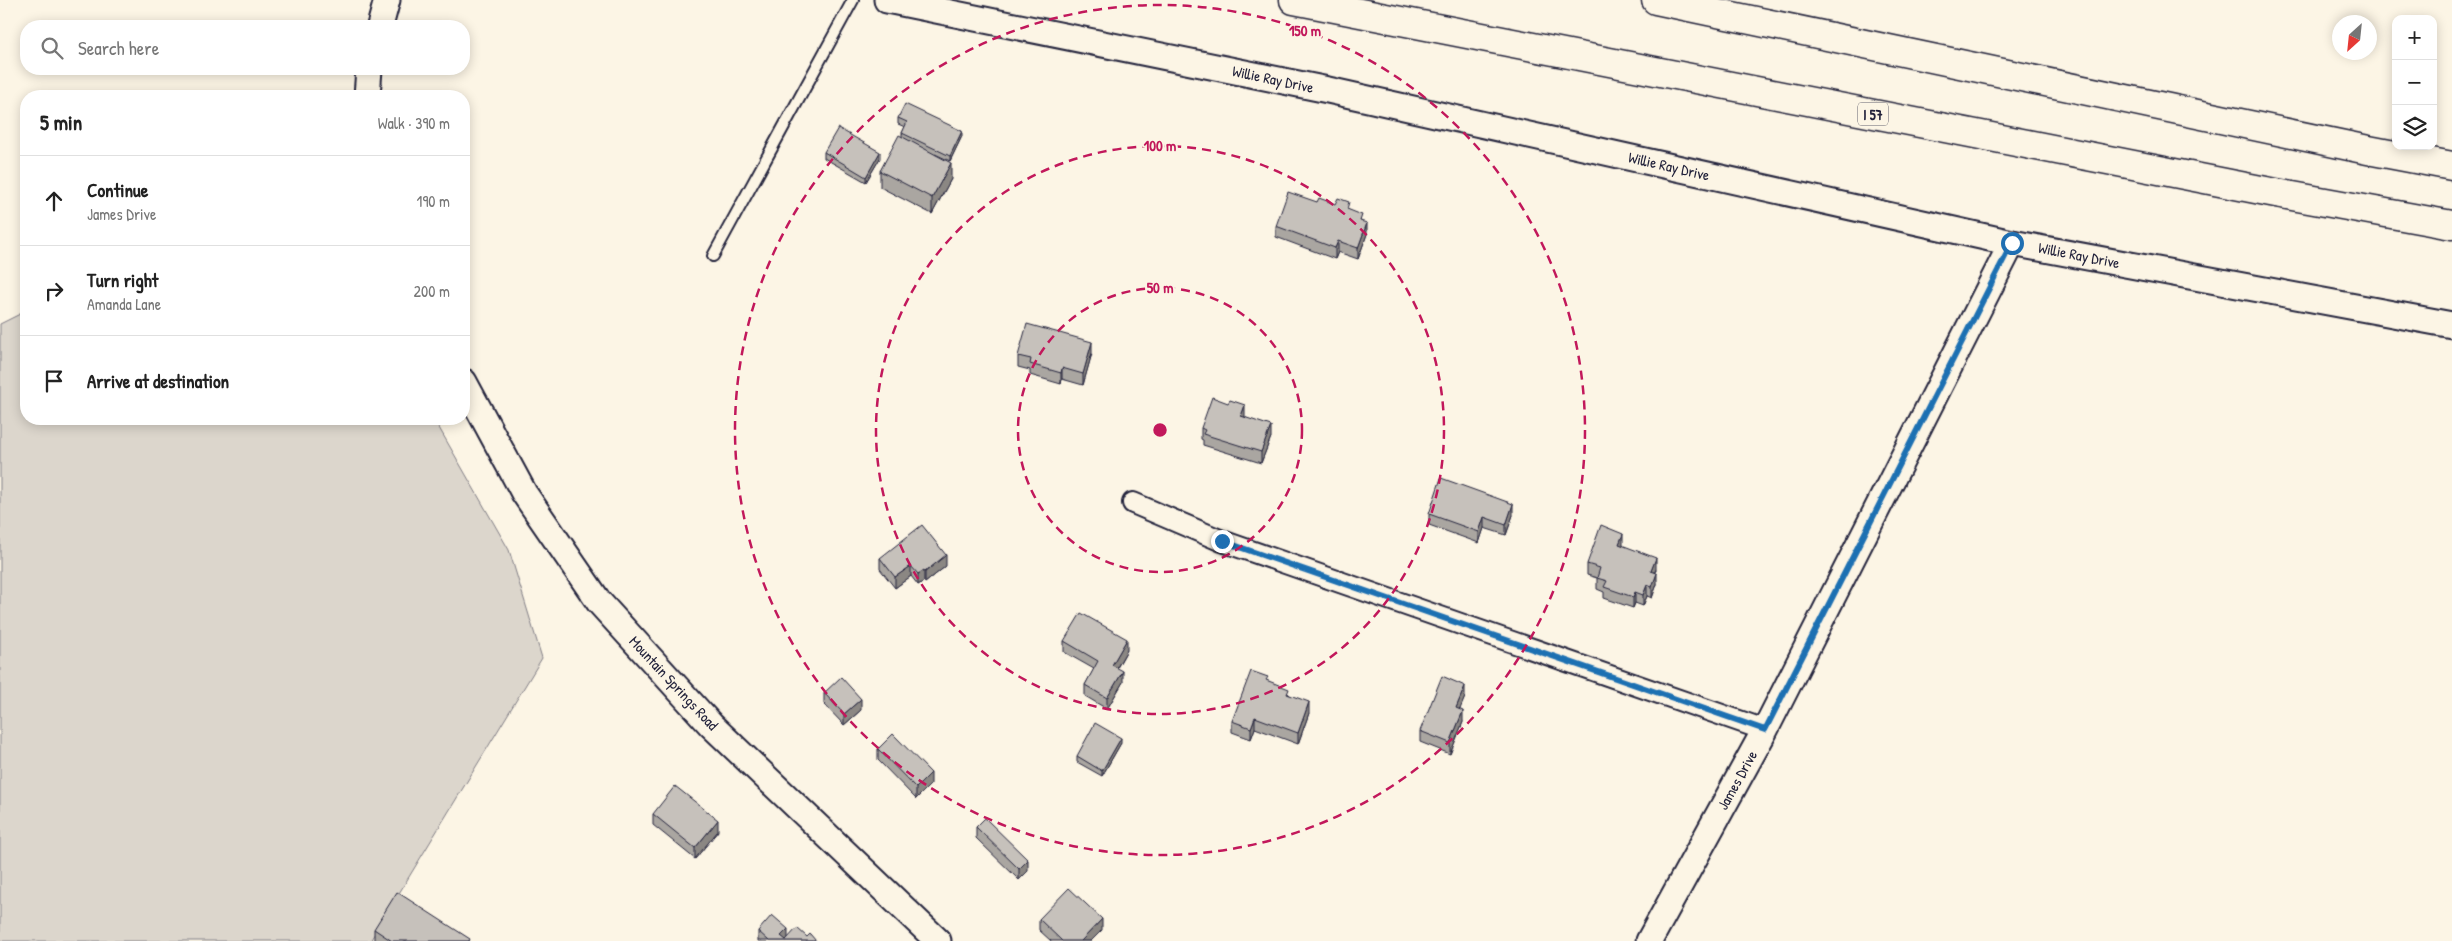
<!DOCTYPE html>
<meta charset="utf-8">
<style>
:root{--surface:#fff;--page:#f2f2f2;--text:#222;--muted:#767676;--line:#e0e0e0}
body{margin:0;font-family:"Patrick Hand",sans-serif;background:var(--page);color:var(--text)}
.controls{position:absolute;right:15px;top:15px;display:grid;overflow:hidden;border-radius:10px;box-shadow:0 2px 12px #0003}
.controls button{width:45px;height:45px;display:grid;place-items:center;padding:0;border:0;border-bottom:1px solid var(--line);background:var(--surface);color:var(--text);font:25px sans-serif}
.compass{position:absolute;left:2332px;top:15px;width:45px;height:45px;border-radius:50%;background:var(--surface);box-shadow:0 2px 12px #0003;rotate:207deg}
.stop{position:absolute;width:15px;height:15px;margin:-11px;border:4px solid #1f6fb2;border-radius:50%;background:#fff}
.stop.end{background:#1f6fb2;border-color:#fff;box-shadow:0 1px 5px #0008}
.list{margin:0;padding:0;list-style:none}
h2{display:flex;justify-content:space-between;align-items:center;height:65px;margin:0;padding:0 20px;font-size:21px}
h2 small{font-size:16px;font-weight:400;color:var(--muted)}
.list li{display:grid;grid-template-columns:32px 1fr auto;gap:15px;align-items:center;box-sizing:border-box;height:90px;padding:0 20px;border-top:1px solid var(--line)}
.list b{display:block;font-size:19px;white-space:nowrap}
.list p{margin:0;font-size:16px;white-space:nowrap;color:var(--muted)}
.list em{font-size:16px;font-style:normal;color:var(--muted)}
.icon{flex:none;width:28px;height:28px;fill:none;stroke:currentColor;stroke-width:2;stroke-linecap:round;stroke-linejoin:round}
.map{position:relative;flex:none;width:2452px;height:941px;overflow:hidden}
.search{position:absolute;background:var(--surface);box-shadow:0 2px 12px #0003;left:20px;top:20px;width:450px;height:55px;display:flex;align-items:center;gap:12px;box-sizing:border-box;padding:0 18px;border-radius:20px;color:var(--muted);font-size:19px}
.panel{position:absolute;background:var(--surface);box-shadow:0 2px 12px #0003;left:20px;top:90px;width:450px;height:335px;border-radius:20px}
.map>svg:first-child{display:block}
</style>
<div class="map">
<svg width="2452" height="941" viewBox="0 0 2452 941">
<rect width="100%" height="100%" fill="#fcf5e5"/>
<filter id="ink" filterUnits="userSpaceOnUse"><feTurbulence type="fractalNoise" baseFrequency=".02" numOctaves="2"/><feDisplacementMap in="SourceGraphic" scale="10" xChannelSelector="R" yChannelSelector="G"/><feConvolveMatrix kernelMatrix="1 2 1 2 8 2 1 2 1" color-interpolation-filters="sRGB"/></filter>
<g filter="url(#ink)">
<polygon fill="#dcd6cc" stroke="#7f7c84" points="26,311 26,419 434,419 509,550 542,658 370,941 0,941 0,324"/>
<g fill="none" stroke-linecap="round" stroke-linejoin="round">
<g stroke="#22223b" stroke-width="14">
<polyline id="service" points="713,256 853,0"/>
</g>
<g stroke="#22223b" stroke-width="24">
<polyline id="minor" points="1133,503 1222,541 1765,730"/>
</g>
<g stroke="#22223b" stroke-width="29">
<g id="tertiary">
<polyline points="887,0 1328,90 2012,243 2452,325"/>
<polyline points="380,26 387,0"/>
<polyline points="367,96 369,69"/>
<polyline points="464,382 524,493 599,602 711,725 938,941"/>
<polyline points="1649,941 1765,730 2012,243"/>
</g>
</g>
<g stroke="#22223b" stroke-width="31">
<g id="motorway">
<polyline points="1294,0 2276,193 2452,225"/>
<polyline points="1656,0 2368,150 2452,166"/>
</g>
</g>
<use href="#service" stroke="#fcf5e5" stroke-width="10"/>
<use href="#minor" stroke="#fcf5e5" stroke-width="20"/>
<use href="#tertiary" stroke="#fcf5e5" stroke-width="25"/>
<use href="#motorway" stroke="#fcf5e5" stroke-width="28"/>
</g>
<g fill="#aaa6a1" stroke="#22223b">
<polygon points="898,118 962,136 950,161 935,154 951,179 932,214 880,187 880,171 902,137 902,133 905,127 898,124"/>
<polygon points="824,152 880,158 866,182 824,158"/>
<polygon points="1317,202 1349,210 1362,222 1367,234 1358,259 1338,252 1335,259 1276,237 1276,226"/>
<polygon points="1092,353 1083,385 1062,379 1061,384 1030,375 1030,370 1018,367 1018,356"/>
<polygon points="1245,416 1245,417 1271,437 1261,463 1203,445 1203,440 1201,439 1201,428"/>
<polygon points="1429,514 1513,515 1506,535 1484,528 1479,543 1429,525"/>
<polygon points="1623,545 1623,546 1656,569 1655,572 1657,584 1652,598 1647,596 1643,606 1635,603 1633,608 1604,598 1604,592 1597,589 1597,578 1587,575 1587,564"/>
<polygon points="880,558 946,566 925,583 924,581 918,585 911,576 895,588 880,569"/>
<polygon points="1064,641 1127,650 1117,668 1123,682 1107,709 1085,696 1085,685 1094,669 1064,652"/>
<polygon points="1268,681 1289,694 1309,713 1298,744 1255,728 1251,739 1232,732 1232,721"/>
<polygon points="824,693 861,710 844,725 824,704"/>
<polygon points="1465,697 1459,709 1463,722 1450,754 1420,742 1420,731"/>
<polygon points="1121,743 1102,776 1077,762 1077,756"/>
<polygon points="878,749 931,784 916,799 878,760"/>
<polygon points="653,814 718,831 695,859 653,825"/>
<polygon points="976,827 1028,871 1019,880 976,838"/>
<polygon points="1039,919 1102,930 1091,941 1051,941 1039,930"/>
<polygon points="374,929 470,941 374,941"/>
<polygon points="758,931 788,938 807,937 816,941 758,941"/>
</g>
<g fill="#8b8783" stroke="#22223b">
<polygon points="962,131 962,136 950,161 950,156"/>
<polygon points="880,152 880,158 866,182 866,177"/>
<polygon points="951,163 951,179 932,214 932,198"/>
<polygon points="1367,223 1367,234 1358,259 1358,248"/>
<polygon points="1338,241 1338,252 1335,259 1335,248"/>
<polygon points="1092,342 1092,353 1083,385 1083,374"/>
<polygon points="1062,368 1062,379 1061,384 1061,373"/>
<polygon points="1245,405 1245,416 1241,427 1241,416"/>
<polygon points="1271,426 1271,437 1261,463 1261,452"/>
<polygon points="1513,504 1513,515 1506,535 1506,525"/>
<polygon points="1484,517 1484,528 1479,543 1479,532"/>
<polygon points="1623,534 1623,545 1619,555 1619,544"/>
<polygon points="946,555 946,566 925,583 925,572"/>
<polygon points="1656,558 1656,569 1651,582 1651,571"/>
<polygon points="911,566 911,576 895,588 895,577"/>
<polygon points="924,570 924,581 918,585 918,574"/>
<polygon points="1657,573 1657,584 1652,598 1652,587"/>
<polygon points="1647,585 1647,596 1643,606 1643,595"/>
<polygon points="1635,592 1635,603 1633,608 1633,597"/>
<polygon points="1127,639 1127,650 1112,676 1112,665"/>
<polygon points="1123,671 1123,682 1107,709 1107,698"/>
<polygon points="1465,686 1465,697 1456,719 1456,708"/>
<polygon points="861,699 861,710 844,725 844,714"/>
<polygon points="1309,702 1309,713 1298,744 1298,733"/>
<polygon points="1463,711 1463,722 1450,754 1450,743"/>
<polygon points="1255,717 1255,728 1251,739 1251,728"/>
<polygon points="1121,738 1121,743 1102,776 1102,771"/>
<polygon points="931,773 931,784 916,799 916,788"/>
<polygon points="718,820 718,831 695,859 695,848"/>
<polygon points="1028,860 1028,871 1019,880 1019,869"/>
<polygon points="1102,919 1102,930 1091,941 1081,941"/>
<polygon points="788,929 788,940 786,941 781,936"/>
</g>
<g fill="#c6c1bb" stroke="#22223b">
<polygon points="905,104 962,131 950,156 902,133 907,122 898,118"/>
<polygon points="838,128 880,152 866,177 824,152"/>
<polygon points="899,135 951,163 932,198 880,171"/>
<polygon points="1288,192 1317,202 1319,198 1335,204 1338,198 1349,202 1347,209 1362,215 1360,221 1367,223 1358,248 1338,241 1335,248 1276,226"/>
<polygon points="1027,324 1092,342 1083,374 1062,368 1061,373 1030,364 1031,359 1018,356"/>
<polygon points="1212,397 1228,403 1230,400 1245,405 1241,416 1271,426 1261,452 1203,434 1205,430 1201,428"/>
<polygon points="1441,478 1513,504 1506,525 1484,517 1479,532 1429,514"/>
<polygon points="922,525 946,555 925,572 924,570 918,574 911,566 895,577 880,558"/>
<polygon points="1601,525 1623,534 1619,544 1656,558 1651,571 1657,573 1652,587 1647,585 1643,595 1635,592 1633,597 1604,587 1607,581 1597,578 1600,568 1587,564"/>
<polygon points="1081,613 1127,639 1112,665 1123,671 1107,698 1085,685 1098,661 1064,641"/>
<polygon points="1251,671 1268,677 1266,680 1289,689 1287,694 1309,702 1298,733 1255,717 1251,728 1232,721"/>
<polygon points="1442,676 1465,686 1456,708 1463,711 1450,743 1420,731"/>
<polygon points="841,677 861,699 844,714 824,693"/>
<polygon points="1095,723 1121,738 1102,771 1077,756"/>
<polygon points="893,734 931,773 916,788 878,749"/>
<polygon points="675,786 718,820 695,848 653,814"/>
<polygon points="985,818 1028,860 1019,869 976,827"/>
<polygon points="1069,888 1102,919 1081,941 1062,941 1039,919"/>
<polygon points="397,892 470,939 469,941 392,941 374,929"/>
<polygon points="772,915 788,929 781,936 786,940 797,928 807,937 810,934 816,941 769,941 758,931"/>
</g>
</g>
<g fill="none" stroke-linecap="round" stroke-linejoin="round" filter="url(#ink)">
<polyline stroke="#1f6fb2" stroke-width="6" points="1222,541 1765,730 2012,243"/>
</g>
<g fill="none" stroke="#c2185b" stroke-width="2.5" stroke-dasharray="9 6">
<circle cx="1160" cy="430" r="142"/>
<circle cx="1160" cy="430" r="284"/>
<circle cx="1160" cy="430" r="425"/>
</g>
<g text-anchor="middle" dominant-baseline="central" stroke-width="4" stroke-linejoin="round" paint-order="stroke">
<rect fill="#fcf5e5" stroke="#63616e" stroke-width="1" x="1858" y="102.5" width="30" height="23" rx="4"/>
<g font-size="14" font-weight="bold" fill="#22223b">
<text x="1873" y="114">I 57</text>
</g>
<g font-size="15" fill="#22223b" stroke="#fcf5e5">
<text transform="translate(1273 79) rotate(12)">Willie Ray Drive</text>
<text transform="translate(1669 166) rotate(13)">Willie Ray Drive</text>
<text transform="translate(2079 255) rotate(11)">Willie Ray Drive</text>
<text transform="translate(674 683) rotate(47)">Mountain Springs Road</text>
<text transform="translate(1737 780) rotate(-61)">James Drive</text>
</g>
</g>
<circle cx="1160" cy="430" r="8" fill="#c2185b" stroke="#fcf5e5" stroke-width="2.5"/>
<g font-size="15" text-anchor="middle" font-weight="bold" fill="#c2185b" stroke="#fcf5e5" stroke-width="4" stroke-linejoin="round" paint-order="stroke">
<text x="1305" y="36">150 m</text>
<text x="1160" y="151">100 m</text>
<text x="1160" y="293">50 m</text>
</g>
</svg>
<div class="controls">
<button>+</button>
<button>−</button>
<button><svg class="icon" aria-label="layers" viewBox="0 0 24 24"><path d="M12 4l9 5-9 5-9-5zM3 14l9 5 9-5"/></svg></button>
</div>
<svg class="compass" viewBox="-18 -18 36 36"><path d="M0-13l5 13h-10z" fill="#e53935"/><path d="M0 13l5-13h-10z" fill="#767676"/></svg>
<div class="stop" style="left:2012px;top:243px"></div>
<div class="stop end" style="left:1222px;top:541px"></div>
<div class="search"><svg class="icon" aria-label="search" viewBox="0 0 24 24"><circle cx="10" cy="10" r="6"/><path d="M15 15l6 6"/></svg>Search here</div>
<section class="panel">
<h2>5 min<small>Walk · 390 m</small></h2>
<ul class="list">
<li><svg class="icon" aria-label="ahead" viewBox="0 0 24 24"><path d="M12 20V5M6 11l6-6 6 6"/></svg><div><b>Continue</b><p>James Drive</p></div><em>190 m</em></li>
<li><svg class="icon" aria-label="right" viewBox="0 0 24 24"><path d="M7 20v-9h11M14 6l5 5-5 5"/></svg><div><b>Turn right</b><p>Amanda Lane</p></div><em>200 m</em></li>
<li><svg class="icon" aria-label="arrive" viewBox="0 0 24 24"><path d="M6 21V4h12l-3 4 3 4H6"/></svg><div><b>Arrive at destination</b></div></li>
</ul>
</section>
</div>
